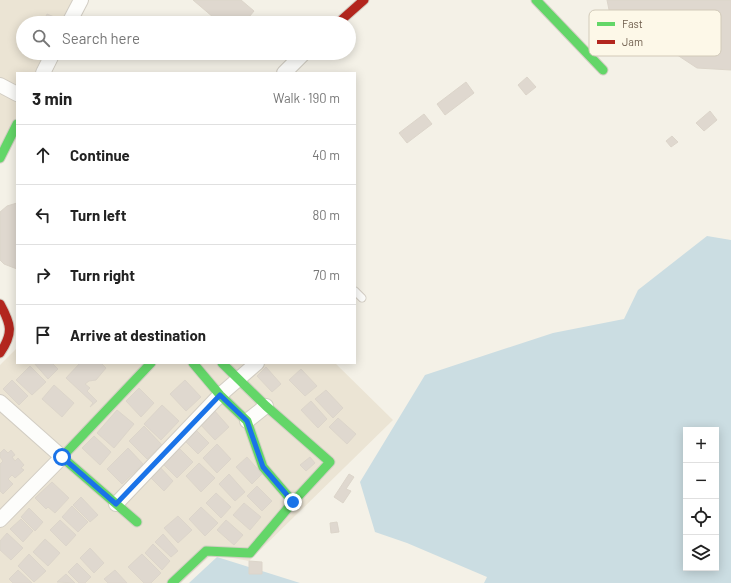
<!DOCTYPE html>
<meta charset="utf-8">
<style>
:root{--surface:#fff;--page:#f6f6f6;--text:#222;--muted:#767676;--line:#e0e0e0}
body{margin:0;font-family:Barlow,sans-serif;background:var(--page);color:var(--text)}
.controls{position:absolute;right:12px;bottom:12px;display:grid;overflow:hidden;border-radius:0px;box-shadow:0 2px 10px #0003}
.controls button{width:36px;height:36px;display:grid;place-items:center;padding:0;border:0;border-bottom:1px solid var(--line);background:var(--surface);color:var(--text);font:20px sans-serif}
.stop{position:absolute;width:12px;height:12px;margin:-9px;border:3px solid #1a73e8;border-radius:50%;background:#fff}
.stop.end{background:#1a73e8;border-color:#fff;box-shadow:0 1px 4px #0008}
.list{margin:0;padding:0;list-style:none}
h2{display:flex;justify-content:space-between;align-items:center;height:52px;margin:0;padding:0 16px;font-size:17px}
h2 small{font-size:13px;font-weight:400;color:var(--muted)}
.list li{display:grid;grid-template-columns:26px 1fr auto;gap:12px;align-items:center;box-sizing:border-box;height:60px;padding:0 16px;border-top:1px solid var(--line)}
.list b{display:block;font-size:15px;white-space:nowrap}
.list em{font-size:13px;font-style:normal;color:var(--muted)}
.icon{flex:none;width:22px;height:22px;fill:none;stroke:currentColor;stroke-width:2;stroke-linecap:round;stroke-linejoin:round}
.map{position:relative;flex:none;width:731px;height:583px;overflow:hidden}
.search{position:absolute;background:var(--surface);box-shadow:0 2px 10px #0003;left:16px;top:16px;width:340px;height:44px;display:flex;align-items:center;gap:10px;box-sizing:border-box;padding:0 14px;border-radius:22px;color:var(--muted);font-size:15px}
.panel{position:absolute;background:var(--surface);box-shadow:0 2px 10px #0003;left:16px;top:72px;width:340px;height:292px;border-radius:0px}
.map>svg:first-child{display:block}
</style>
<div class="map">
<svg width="731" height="583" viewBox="0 0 731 583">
<rect width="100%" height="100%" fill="#f4f1e7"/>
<g fill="#ebe4d4">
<polygon points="0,0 82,0 72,23 23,23 23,53 54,53 42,73 17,73 17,116 0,147"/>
<polygon points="17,348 17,363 335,363 393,420 249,561 212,554 181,583 0,583 0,365"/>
</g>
<g fill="#cbdde2" fill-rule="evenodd">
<path d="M707 236 731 240V583H484L487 577 407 543 375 532 360 482 425 375 553 333 624 319 638 290ZM686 430H716V568H686Z"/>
<polygon points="217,557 300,583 189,583"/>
</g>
<g fill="#dfd8cf" stroke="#dcd5ca">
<polygon points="193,0 241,0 254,11 244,23 220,23"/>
<polygon points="607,0 731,0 731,70 697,68 650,37 615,39"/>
<polygon points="47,14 59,19 57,23 43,23"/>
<polygon points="527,77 536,87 526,95 518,85"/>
<polygon points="466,82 474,93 445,115 437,104"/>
<polygon points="710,111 717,120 704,131 696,123"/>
<polygon points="424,114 432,124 407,143 399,133"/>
<polygon points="672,136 678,142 671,147 666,141"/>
<polygon points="17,203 17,269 4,264 0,260 0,212 7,206"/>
<polygon points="34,363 52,363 58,369 48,379"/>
<polygon points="80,363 101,363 106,368 96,380 89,381 85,384 90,388 87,391 97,401 90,407 93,403 66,378"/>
<polygon points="30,366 46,382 32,395 16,380"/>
<polygon points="266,367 281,384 272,392 257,376"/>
<polygon points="301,369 317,386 305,396 289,380"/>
<polygon points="12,380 28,396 19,405 3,389"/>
<polygon points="185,380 201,397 186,411 170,394"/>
<polygon points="54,385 74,403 62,417 42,399"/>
<polygon points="139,388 154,403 141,417 126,401"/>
<polygon points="326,390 343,408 333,418 315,399"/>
<polygon points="311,401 327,419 318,428 301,410"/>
<polygon points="162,405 179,421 161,440 144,424"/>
<polygon points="213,409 229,427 215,440 199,423"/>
<polygon points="117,410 134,424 114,448 97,433"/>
<polygon points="338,418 356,434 347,444 329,427"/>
<polygon points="144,426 162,445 147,459 129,441"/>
<polygon points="194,428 209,443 198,454 183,439"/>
<polygon points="94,436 111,452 100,465 82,448"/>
<polygon points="217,444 231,459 217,473 203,458"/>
<polygon points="177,446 193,462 177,478 161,462"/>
<polygon points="128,448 143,464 122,484 107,469"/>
<polygon points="4,449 8,453 11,450 15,455 12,457 15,461 18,458 24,465 21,468 24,470 15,478 12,475 8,479 13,484 3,494 0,491 0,464 3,461 0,457 0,453"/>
<polygon points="247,457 262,474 252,484 236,467"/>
<polygon points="310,457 315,463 306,471 300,465"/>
<polygon points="199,463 215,478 201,492 186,476"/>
<polygon points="157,464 173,481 164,491 147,474"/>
<polygon points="229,474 245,492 235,501 219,484"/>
<polygon points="349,474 354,477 346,489 351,491 343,503 334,497"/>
<polygon points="52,482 69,498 55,513 48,507 46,509 35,498"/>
<polygon points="257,486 272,501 262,511 247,496"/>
<polygon points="216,493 231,507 221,518 206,503"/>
<polygon points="81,497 98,515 90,522 73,505"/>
<polygon points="244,503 261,517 250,530 233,515"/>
<polygon points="72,506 88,522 78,532 62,517"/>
<polygon points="201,507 218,523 205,536 189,519"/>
<polygon points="29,508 43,522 35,531 21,517"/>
<polygon points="178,516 192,530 178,543 164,528"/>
<polygon points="21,519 33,531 23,542 10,529"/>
<polygon points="60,520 76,535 66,546 50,530"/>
<polygon points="226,520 243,535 234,545 217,530"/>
<polygon points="337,522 339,532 331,533 330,523"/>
<polygon points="7,533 23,548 11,560 0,550 0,541"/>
<polygon points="163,534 178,551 171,557 155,542"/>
<polygon points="45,539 60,553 48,566 33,552"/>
<polygon points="153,544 170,561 162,570 145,553"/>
<polygon points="90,548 104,563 94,573 80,558"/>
<polygon points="29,554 46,571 34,582 18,566"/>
<polygon points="142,554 161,573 151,583 144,583 128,567"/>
<polygon points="249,561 262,562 262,574 249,574"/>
<polygon points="77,563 91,577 85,583 79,583 68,572"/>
<polygon points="18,570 32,583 13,583 9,579"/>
<polygon points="115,570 127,583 108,583 104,579"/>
<polygon points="66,574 75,583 57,582"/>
</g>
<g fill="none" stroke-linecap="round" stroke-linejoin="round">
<g stroke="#d2cdc3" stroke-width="9">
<polyline id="lane" points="355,291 362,298"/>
</g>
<g stroke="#d2cdc3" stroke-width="16">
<g id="street">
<polyline points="69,23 81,0"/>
<polyline points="43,73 53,53"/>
<polyline points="284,73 304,53"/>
<polyline points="0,85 17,94"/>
<polyline points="0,402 62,457 0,520"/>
<polyline points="247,421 266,406"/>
<polyline points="116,504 220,395 257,363"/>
</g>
</g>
<g stroke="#d3cec4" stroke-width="11">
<g id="fast">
<polyline points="536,0 603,70"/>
<polyline points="0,158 17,124"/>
<polyline points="193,363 220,395 247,421 263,467 293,502 330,462 266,406 222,363"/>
<polyline points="137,522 62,457 151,363"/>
<polyline points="172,583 206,551 250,553 293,502"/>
</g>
</g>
<g stroke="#d3cec4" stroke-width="11">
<g id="jam">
<polyline points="338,23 364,0"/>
<path d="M0 304C11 324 14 333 0 353"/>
</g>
</g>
<use href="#lane" stroke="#fdfdfb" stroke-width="7"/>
<use href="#street" stroke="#fdfdfb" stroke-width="14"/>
<use href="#fast" stroke="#63d668" stroke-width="9"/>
<use href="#jam" stroke="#b3261e" stroke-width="9"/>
</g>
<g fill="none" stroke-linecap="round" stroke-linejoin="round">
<polyline stroke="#1a73e8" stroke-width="5" points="62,457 116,504 220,395 247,421 263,467 293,502"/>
</g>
<rect x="589" y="10" width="132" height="46" rx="6" fill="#fdf8e8" stroke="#d2cab9" stroke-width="1"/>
<rect x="597" y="22" width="18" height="4" fill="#63d668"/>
<rect x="597" y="40" width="18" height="4" fill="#b3261e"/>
<g font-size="11" fill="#6e5d4c">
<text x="622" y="28">Fast</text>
<text x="622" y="46">Jam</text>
</g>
</svg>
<div class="controls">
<button>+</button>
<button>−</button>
<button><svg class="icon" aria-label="locate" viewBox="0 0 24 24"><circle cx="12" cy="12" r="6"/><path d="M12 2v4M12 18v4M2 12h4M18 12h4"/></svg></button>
<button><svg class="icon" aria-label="layers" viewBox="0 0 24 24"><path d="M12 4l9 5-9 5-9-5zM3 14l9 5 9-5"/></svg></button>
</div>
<div class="stop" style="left:62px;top:457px"></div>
<div class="stop end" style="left:293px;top:502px"></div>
<div class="search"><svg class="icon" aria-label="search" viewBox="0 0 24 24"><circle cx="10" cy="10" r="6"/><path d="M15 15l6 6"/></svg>Search here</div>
<section class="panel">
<h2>3 min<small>Walk · 190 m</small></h2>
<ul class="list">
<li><svg class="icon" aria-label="ahead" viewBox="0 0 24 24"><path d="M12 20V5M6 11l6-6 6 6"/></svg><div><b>Continue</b></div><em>40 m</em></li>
<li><svg class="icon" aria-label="left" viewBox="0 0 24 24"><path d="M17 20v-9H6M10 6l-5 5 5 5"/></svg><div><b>Turn left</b></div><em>80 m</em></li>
<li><svg class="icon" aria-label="right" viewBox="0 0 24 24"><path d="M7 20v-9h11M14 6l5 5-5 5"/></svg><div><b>Turn right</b></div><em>70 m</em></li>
<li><svg class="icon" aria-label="arrive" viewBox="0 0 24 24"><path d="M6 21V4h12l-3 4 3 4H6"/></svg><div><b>Arrive at destination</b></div></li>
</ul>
</section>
</div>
